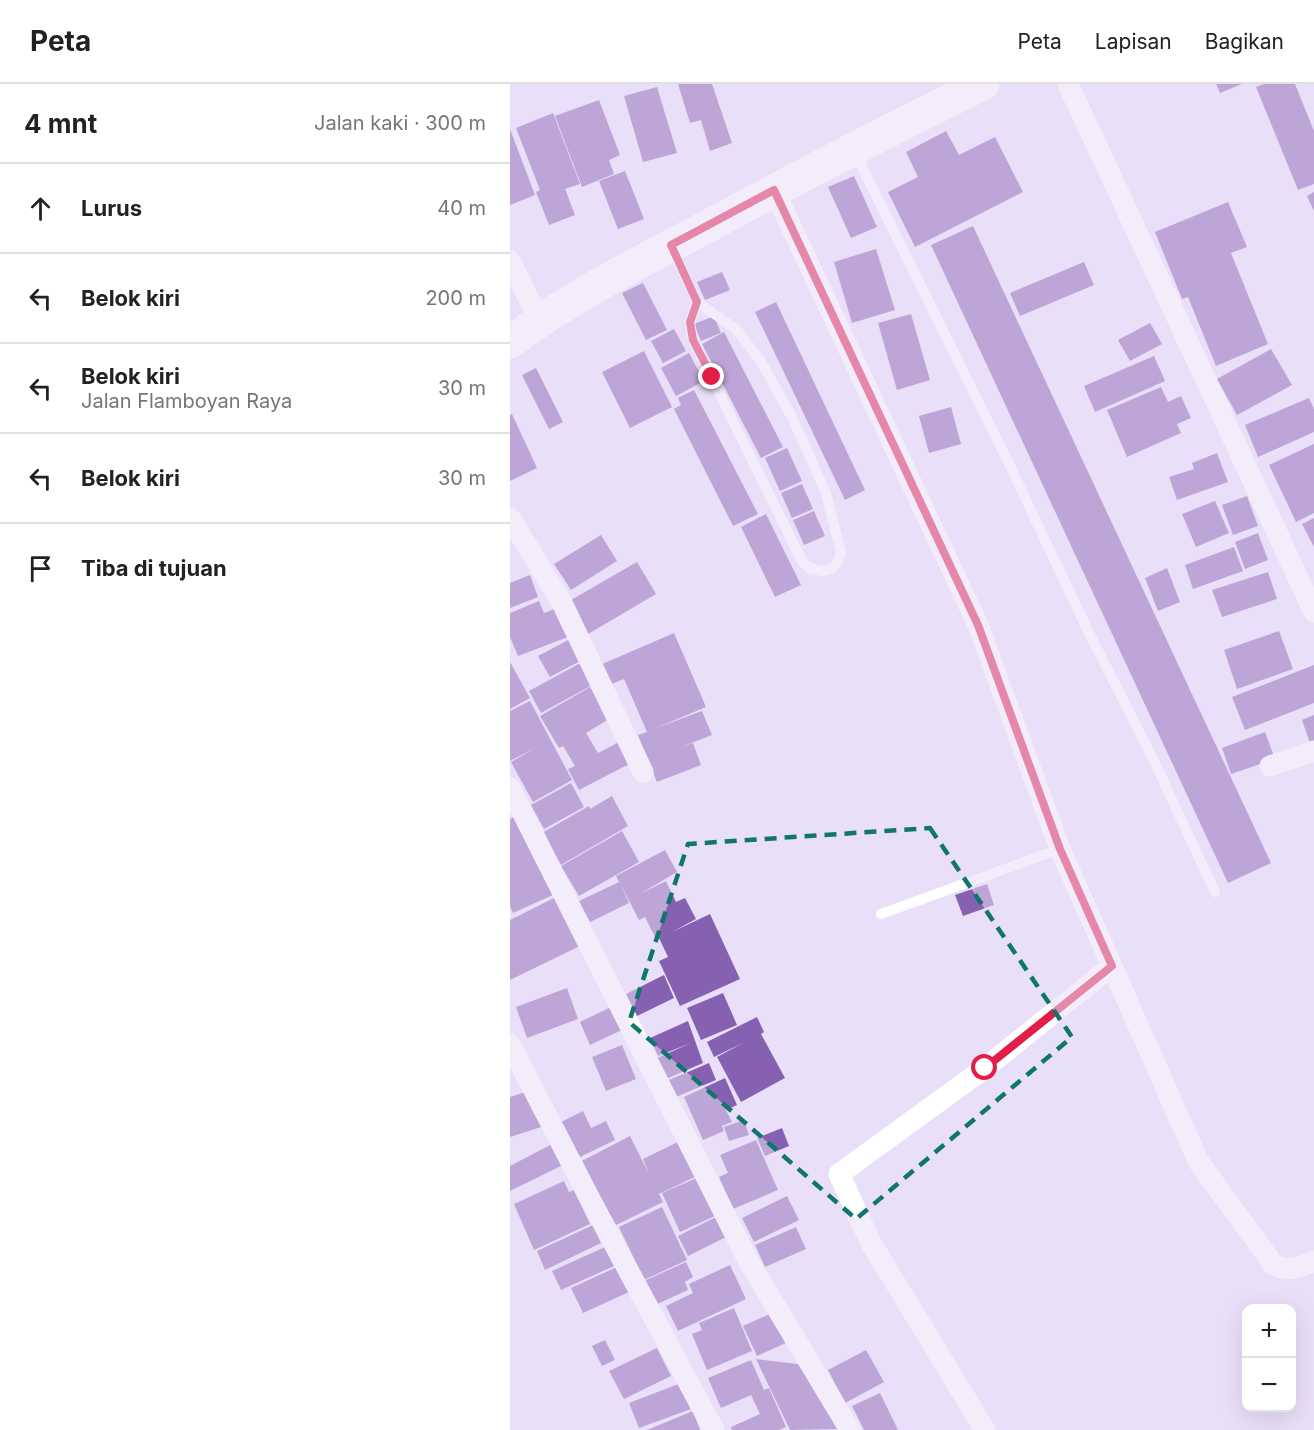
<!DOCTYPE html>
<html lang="id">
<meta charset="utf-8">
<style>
:root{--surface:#fff;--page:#f2f2f2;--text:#222;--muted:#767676;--line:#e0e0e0}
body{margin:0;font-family:Inter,sans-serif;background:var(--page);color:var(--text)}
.controls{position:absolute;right:18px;bottom:18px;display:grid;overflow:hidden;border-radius:12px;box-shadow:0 6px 24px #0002}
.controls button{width:54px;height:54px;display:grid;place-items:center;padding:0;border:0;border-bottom:2px solid var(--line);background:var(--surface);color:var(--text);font:30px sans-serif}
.stop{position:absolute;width:18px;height:18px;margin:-14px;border:4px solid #e11d48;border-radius:50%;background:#fff}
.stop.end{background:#e11d48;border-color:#fff;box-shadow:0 2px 6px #0008}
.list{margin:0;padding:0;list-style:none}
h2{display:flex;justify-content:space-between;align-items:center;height:78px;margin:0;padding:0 24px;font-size:26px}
h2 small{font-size:20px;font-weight:400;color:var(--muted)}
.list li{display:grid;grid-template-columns:39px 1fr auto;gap:18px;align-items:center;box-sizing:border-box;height:90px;padding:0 24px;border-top:2px solid var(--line)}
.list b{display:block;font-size:22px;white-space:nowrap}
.list p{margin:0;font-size:20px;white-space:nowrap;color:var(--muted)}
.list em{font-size:20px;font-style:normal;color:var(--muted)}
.icon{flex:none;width:33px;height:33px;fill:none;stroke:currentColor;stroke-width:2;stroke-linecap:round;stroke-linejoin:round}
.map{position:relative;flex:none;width:804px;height:1346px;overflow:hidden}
header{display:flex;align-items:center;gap:36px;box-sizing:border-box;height:84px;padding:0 30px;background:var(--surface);border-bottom:2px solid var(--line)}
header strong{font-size:28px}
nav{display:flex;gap:33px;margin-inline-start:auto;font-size:21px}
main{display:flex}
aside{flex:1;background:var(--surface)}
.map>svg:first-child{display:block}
</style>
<header>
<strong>Peta</strong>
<nav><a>Peta</a><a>Lapisan</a><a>Bagikan</a></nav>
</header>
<main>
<aside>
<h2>4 mnt<small>Jalan kaki · 300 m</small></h2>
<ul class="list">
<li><svg class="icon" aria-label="ahead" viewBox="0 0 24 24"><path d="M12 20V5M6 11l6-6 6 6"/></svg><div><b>Lurus</b></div><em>40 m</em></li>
<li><svg class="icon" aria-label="left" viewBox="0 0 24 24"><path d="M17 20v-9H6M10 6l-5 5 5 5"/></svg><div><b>Belok kiri</b></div><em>200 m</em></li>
<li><svg class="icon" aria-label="left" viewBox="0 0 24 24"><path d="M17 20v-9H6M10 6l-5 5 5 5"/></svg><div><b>Belok kiri</b><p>Jalan Flamboyan Raya</p></div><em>30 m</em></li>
<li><svg class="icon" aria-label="left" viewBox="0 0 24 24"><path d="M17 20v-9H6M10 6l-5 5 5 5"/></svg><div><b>Belok kiri</b></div><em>30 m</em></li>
<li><svg class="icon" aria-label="arrive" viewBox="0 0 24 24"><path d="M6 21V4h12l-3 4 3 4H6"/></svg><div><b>Tiba di tujuan</b></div></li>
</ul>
</aside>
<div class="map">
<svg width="804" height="1346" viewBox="0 0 804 1346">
<rect width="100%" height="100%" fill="#eadff8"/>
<g fill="#8761b1">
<polygon points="168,0 202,0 222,59 200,67 191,36 180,39"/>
<polygon points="706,0 732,0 710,9"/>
<polygon points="754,0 785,0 804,47 804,100 788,106 746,3"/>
<polygon points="147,3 167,69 133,78 114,12"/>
<polygon points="89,16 110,71 99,76 104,90 72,103 45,32"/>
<polygon points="43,29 70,100 55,105 65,131 39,141 26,108 30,106 6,44"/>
<polygon points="0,45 25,111 0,121"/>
<polygon points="436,47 449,71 485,53 513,108 405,163 378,108 408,93 396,68"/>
<polygon points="115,87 134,135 108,145 89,97"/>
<polygon points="344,92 367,143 341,154 318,103"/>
<polygon points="804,108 804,127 797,112"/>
<polygon points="718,118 737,163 721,169 758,260 706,282 678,213 672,215 645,148"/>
<polygon points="463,142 761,779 718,799 421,161"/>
<polygon points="366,165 385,226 342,239 324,178"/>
<polygon points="574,178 584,201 510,232 500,209"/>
<polygon points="212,188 220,206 195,216 187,198"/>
<polygon points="133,199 157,246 136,256 112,209"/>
<polygon points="266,218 355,406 335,416 245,228"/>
<polygon points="401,230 420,296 387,306 368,239"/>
<polygon points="204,232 211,249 191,257 184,240"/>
<polygon points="640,239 652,260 620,277 608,256"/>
<polygon points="164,245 176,267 153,279 141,257"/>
<polygon points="214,248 273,363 251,374 192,260"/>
<polygon points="761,265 782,301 727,331 707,295"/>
<polygon points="134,267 162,323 120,344 92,288"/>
<polygon points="179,269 194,297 166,312 151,284"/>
<polygon points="644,272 655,297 585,328 574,302"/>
<polygon points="26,284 53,338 39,345 12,291"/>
<polygon points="651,303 658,318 671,312 681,334 667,340 671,349 617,373 597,326"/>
<polygon points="184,306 248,430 223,442 164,325 171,321 168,314"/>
<polygon points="799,314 804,325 804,348 748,373 735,341"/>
<polygon points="441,323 451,360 419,369 409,332"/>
<polygon points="2,330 27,384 0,397 0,331"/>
<polygon points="804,360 804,429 786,438 759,381"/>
<polygon points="277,364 292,397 270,407 255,374"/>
<polygon points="707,369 718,398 667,416 659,393 684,385 682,379"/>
<polygon points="292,400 303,425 282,434 271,409"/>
<polygon points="737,412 748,442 723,451 712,421"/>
<polygon points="705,417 719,449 686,463 672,430"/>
<polygon points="304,427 315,452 294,461 283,436"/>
<polygon points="256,430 291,501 265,513 231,443"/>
<polygon points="804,434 804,463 792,440"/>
<polygon points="748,449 758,476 735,485 725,458"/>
<polygon points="91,451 107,477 61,506 44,480"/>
<polygon points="724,463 733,487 683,505 675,481"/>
<polygon points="127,478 146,510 73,553 54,520"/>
<polygon points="657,484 670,518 648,527 635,494"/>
<polygon points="758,488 767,515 712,533 702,506"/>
<polygon points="20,491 28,513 0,524 0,499"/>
<polygon points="29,517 34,529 47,524 58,553 8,572 0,553 0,529"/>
<polygon points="769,547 783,585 727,605 714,566"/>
<polygon points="164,549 196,623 146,644 192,627 202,651 171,663 183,659 191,681 147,698 128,651 137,648 114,595 99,601 90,581"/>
<polygon points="62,554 74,575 40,593 28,572"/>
<polygon points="74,577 86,599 31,629 19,607"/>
<polygon points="0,578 20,614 0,625"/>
<polygon points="804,581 804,619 735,646 722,613"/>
<polygon points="80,603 99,635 76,649 88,669 113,656 125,677 69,706 58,685 65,682 53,662 49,664 30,632"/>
<polygon points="20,617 62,696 23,718 1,678 25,664 0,677 0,627"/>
<polygon points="804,631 804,664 802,665 792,636"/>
<polygon points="755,648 765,675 721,690 712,664"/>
<polygon points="61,699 74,723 34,745 21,721"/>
<polygon points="102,712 118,742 51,781 32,749 79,722 80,725"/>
<polygon points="10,730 45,810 3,829 0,822 0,735"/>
<polygon points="112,747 129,778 69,812 51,782"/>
<polygon points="155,766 167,788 130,810 156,797 166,818 175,814 186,835 162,848 200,830 230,895 170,922 149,877 158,873 149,854 146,855 135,833 129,836 111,801 119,819 80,838 69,817 109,798 106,792"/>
<polygon points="477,800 484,821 453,832 445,811"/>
<polygon points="50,811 74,860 0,896 0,836"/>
<polygon points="154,891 164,914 127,932 116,910"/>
<polygon points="57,904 68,935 17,954 6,923"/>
<polygon points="213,909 227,941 191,956 177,924"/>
<polygon points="103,922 114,945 80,961 70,938"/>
<polygon points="247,933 254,948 251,950 275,994 231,1018 207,973 233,959 204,973 197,958"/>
<polygon points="178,937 193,979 156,995 147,974 181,959 148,972 140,954"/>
<polygon points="112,961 126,995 96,1007 82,973"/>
<polygon points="199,979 206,996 166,1013 159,996"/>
<polygon points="215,994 227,1021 216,1026 222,1038 212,1042 214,1047 193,1056 174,1013"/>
<polygon points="19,1007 31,1043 0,1053 0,1013"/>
<polygon points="73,1027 81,1044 96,1037 105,1056 68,1074 51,1038"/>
<polygon points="234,1036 239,1051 219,1057 214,1043"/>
<polygon points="272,1044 279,1062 255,1072 247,1054"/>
<polygon points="120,1052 139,1090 133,1075 170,1057 187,1092 149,1110 153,1118 104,1142 72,1077"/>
<polygon points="246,1056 268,1106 223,1125 209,1093 218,1089 210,1071"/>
<polygon points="46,1058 57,1079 0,1107 0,1082"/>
<polygon points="189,1093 207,1131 170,1148 152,1109"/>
<polygon points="54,1097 59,1108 64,1106 80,1140 24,1166 4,1120"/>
<polygon points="277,1112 289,1136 244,1158 232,1134"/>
<polygon points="152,1123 177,1176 134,1196 109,1143"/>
<polygon points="212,1130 222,1150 178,1172 168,1152"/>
<polygon points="83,1141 91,1159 35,1186 27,1167"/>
<polygon points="286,1143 296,1165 255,1183 245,1161"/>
<polygon points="95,1163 104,1182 51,1206 42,1187"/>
<polygon points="176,1178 183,1193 175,1198 178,1206 145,1221 134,1197"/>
<polygon points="220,1181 236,1215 168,1247 156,1222 183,1209 179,1200"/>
<polygon points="107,1183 119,1208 73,1229 61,1204"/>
<polygon points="224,1224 242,1267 197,1286 182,1250 192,1246 189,1239"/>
<polygon points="264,1228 278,1258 247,1272 233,1242"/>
<polygon points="95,1256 105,1276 92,1282 82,1262"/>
<polygon points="147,1264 161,1292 114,1315 99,1287"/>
<polygon points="356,1266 374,1298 335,1319 318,1286"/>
<polygon points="246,1275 295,1281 328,1345 280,1346"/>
<polygon points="241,1276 254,1306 259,1304 276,1343 269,1346 222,1346 221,1343 250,1330 241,1311 211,1324 198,1294"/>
<polygon points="171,1299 181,1325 129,1344 119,1319"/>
<polygon points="370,1309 388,1346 354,1346 342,1322"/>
<polygon points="183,1327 190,1346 137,1346"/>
</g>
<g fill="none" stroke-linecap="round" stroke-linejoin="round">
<g stroke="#fff" stroke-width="10">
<polyline points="347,69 354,87 500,382 579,549 644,677 705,808"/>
<polyline points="162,164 187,218 227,246 250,276 282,333 316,409 331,468 327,479 321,485 313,487 299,484 292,477 183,256 180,238 187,218"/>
<polyline points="371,830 550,765"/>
</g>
<g stroke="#fff" stroke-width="21">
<polyline points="558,0 804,528"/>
<polyline points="264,106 468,541 550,765 602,882 475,984 329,1090 361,1159 475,1346"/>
<polyline points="0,177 29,236"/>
<polyline points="0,434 52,519 133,688"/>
<polyline points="760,682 804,667"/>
<polyline points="0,704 239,1178 340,1346"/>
<path d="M602 882 688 1077 763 1180C776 1189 791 1183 804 1177"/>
<polyline points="0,960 80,1115 204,1346"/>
</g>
<path stroke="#fff" stroke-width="33" d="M0 258C59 214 124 181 189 147 283 96 377 47 473 0"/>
</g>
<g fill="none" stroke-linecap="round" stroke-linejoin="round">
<polyline stroke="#e11d48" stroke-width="8" points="202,293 183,256 180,238 187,218 161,161 264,106 468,541 550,765 602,882 475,984"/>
</g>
<path d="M0 0H804V1346H0ZM420 744 562 953 346 1135 119 938 178 760Z" fill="#eadff8" fill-opacity=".55" fill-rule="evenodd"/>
<path fill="none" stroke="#0f766e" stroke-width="4.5" stroke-dasharray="12 8" stroke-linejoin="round" d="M420 744 562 953 346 1135 119 938 178 760Z"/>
</svg>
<div class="controls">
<button>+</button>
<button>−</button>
</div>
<div class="stop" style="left:475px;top:984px"></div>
<div class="stop end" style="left:202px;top:293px"></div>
</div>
</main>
